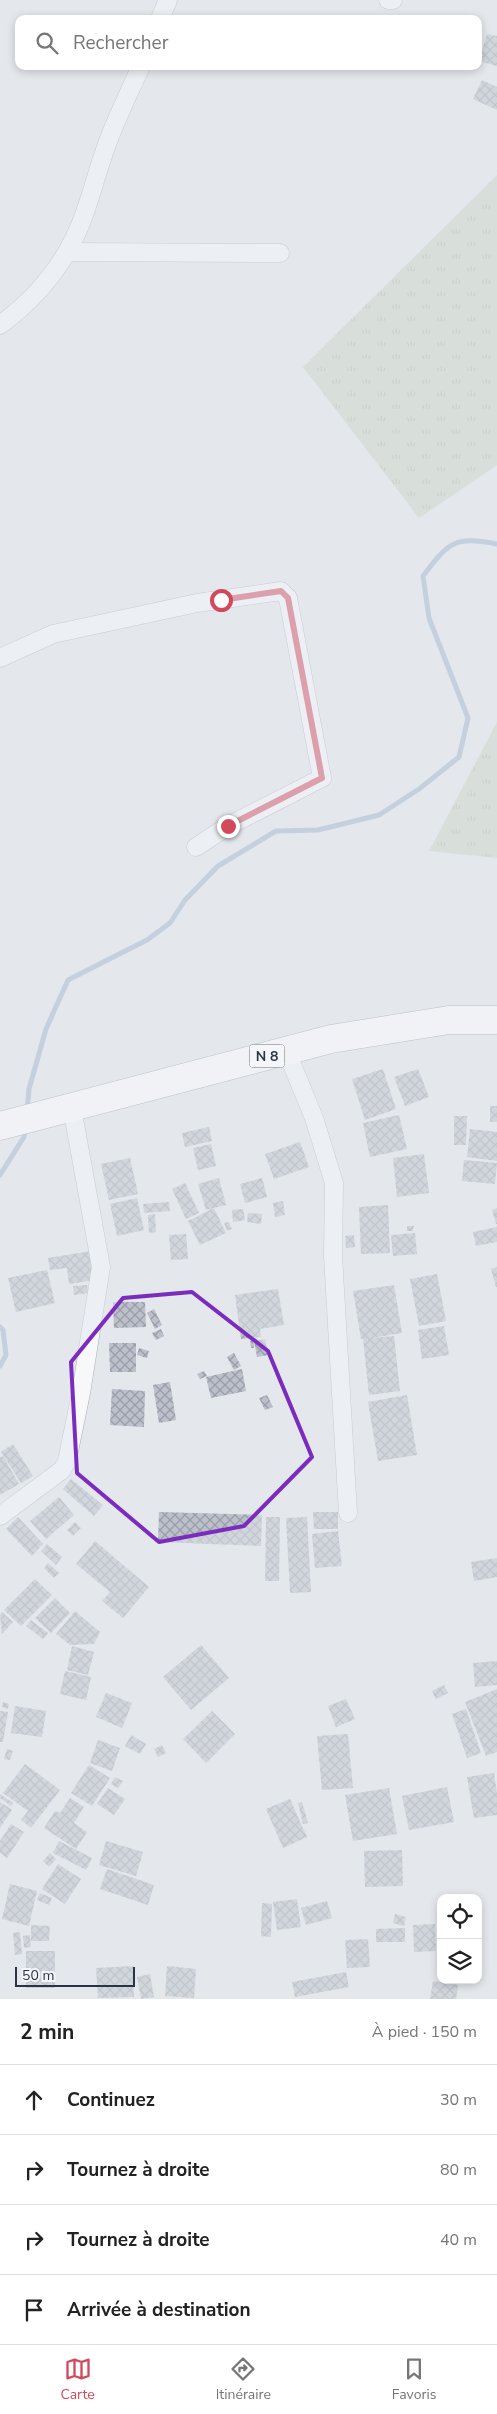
<!DOCTYPE html>
<html lang="fr">
<meta charset="utf-8">
<style>
:root{--surface:#fff;--page:#f6f6f6;--text:#222;--muted:#767676;--line:#e0e0e0;--accent:#d1495b}
body{margin:0;font-family:"Nunito Sans",sans-serif;background:var(--page);color:var(--text)}
.controls{position:absolute;right:15px;bottom:15px;display:grid;overflow:hidden;border-radius:10px;box-shadow:0 2px 8px #0003}
.controls button{width:45px;height:45px;display:grid;place-items:center;padding:0;border:0;border-bottom:1px solid var(--line);background:var(--surface);color:var(--text);font:25px sans-serif}
.scale{position:absolute;left:15px;bottom:12px;width:120px;box-sizing:border-box;padding-left:5px;border:2px solid #2b3445;border-top:0;font-size:14px;line-height:18px;white-space:nowrap;color:#2b3445;-webkit-text-stroke:4px #f4f6f9;paint-order:stroke}
.stop{position:absolute;width:15px;height:15px;margin:-11px;border:4px solid #d1495b;border-radius:50%;background:#fff}
.stop.end{background:#d1495b;border-color:#fff;box-shadow:0 1px 5px #0008}
.list{margin:0;padding:0;list-style:none}
h2{display:flex;justify-content:space-between;align-items:center;height:65px;margin:0;padding:0 20px;font-size:21px}
h2 small{font-size:16px;font-weight:400;color:var(--muted)}
.list li{display:grid;grid-template-columns:32px 1fr auto;gap:15px;align-items:center;box-sizing:border-box;height:70px;padding:0 20px;border-top:1px solid var(--line)}
.list b{display:block;font-size:19px;white-space:nowrap}
.list em{font-size:16px;font-style:normal;color:var(--muted)}
.icon{flex:none;width:28px;height:28px;fill:none;stroke:currentColor;stroke-width:2;stroke-linecap:round;stroke-linejoin:round}
.map{position:relative;flex:none;width:497px;height:1999px;overflow:hidden}
.search{position:absolute;background:var(--surface);box-shadow:0 2px 8px #0003;left:15px;right:15px;top:15px;height:55px;display:flex;align-items:center;gap:12px;box-sizing:border-box;padding:0 18px;border-radius:10px;color:var(--muted);font-size:19px}
.sheet{height:345px;background:var(--surface)}
nav{display:flex;justify-content:space-around;align-items:center;box-sizing:border-box;height:70px;border-top:1px solid var(--line);background:var(--surface);font-size:14px;color:var(--muted)}
nav a{display:grid;justify-items:center;gap:2px}
nav .on{color:var(--accent)}
.map>svg:first-child{display:block}
</style>
<div class="map">
<svg width="497" height="1999" viewBox="0 0 497 1999">
<defs>
<pattern id="grass-tufts" width="24" height="20" patternUnits="userSpaceOnUse" patternTransform="scale(1.25)"><rect width="24" height="20" fill="#c9d6c5"/><path d="M3 7l-1-3M5 7V3M7 7l1-3M15 17l-1-3M17 17v-4M19 17l1-3" fill="none" stroke="#adb8ab"/></pattern>
<pattern id="building-cross-hatch" width="8" height="8" patternUnits="userSpaceOnUse" patternTransform="scale(1.25)"><rect width="8" height="8" fill="#bbc0ca"/><path d="M0 0l8 8M0 8l8-8" fill="none" stroke="#989da6"/></pattern>
</defs>
<rect width="100%" height="100%" fill="#e4e7ec"/>
<g fill="url(#grass-tufts)">
<polygon points="497,175 497,465 419,518 303,367"/>
<polygon points="497,722 497,858 429,851"/>
</g>
<g fill="none" stroke-linecap="round" stroke-linejoin="round">
<g stroke="#9fb4cc" stroke-width="5">
<path d="M27 1112 29 1089 46 1029 68 980 147 940 170 923 185 900 218 866 276 831 318 830 379 815 419 789 459 757 468 718 429 618 423 576C449 542 454 536 497 544"/>
<polyline points="0,1175 24,1137 25,1127"/>
<polyline points="0,1327 3,1330 6,1355 0,1366"/>
</g>
</g>
<g fill="url(#building-cross-hatch)">
<polygon points="487,34 497,36 497,66 479,61"/>
<polygon points="482,80 497,87 497,110 473,99"/>
<polygon points="383,1069 396,1109 365,1120 352,1079"/>
<polygon points="418,1069 429,1097 405,1106 394,1077"/>
<rect x="490" y="1106" width="7" height="16"/>
<polygon points="399,1115 407,1149 370,1157 363,1123"/>
<polygon points="454,1116 467,1116 466,1145 454,1145"/>
<polygon points="209,1127 212,1141 185,1147 182,1133"/>
<polygon points="470,1129 497,1132 497,1161 467,1157"/>
<polygon points="300,1142 309,1167 274,1179 265,1154"/>
<polygon points="211,1144 216,1166 198,1170 193,1148"/>
<polygon points="424,1154 429,1193 397,1197 393,1158"/>
<polygon points="130,1158 138,1194 109,1200 101,1164"/>
<polygon points="464,1160 497,1163 495,1184 462,1181"/>
<polygon points="219,1178 226,1205 206,1210 198,1184"/>
<polygon points="262,1178 267,1197 245,1203 240,1184"/>
<polygon points="185,1183 199,1213 186,1219 172,1189"/>
<polygon points="137,1198 144,1230 117,1236 110,1204"/>
<polygon points="283,1201 285,1215 275,1217 273,1203"/>
<polygon points="169,1202 170,1211 144,1213 143,1204"/>
<polygon points="388,1205 390,1253 361,1254 359,1207"/>
<polygon points="214,1208 226,1233 200,1245 188,1221"/>
<polygon points="497,1208 497,1224 496,1224 492,1210"/>
<polygon points="243,1209 245,1220 233,1222 232,1210"/>
<polygon points="248,1213 262,1214 261,1224 247,1222"/>
<polygon points="155,1214 156,1232 149,1233 148,1215"/>
<polygon points="229,1222 232,1229 227,1231 224,1223"/>
<polygon points="407,1226 414,1226 413,1231 407,1231"/>
<polygon points="497,1227 497,1242 476,1246 473,1232"/>
<polygon points="415,1233 417,1254 393,1256 391,1235"/>
<polygon points="186,1234 188,1259 171,1260 169,1235"/>
<polygon points="354,1235 355,1247 346,1248 345,1236"/>
<polygon points="91,1251 95,1280 69,1284 67,1268 50,1270 48,1258"/>
<polygon points="497,1267 497,1287 496,1287 491,1269"/>
<polygon points="47,1270 55,1303 16,1312 8,1278"/>
<polygon points="437,1274 446,1321 419,1326 410,1279"/>
<polygon points="87,1285 88,1293 74,1295 73,1286"/>
<polygon points="394,1285 402,1333 372,1338 394,1336 400,1391 369,1395 363,1339 361,1339 353,1291"/>
<polygon points="278,1289 284,1325 260,1329 261,1337 241,1339 235,1295"/>
<polygon points="113,1302 145,1302 146,1327 114,1328"/>
<polygon points="154,1309 162,1325 155,1329 147,1313"/>
<polygon points="444,1326 449,1355 422,1359 418,1330"/>
<polygon points="161,1329 164,1336 156,1340 152,1333"/>
<polygon points="265,1339 268,1355 257,1357 254,1341"/>
<polygon points="253,1340 254,1348 251,1348 250,1341"/>
<polygon points="109,1343 136,1343 136,1372 110,1372"/>
<polygon points="139,1348 149,1351 147,1358 137,1355"/>
<polygon points="234,1353 241,1366 234,1370 227,1357"/>
<polygon points="242,1369 246,1391 211,1398 206,1377"/>
<polygon points="204,1371 207,1376 200,1379 197,1374"/>
<polygon points="170,1382 176,1420 159,1423 153,1385"/>
<polygon points="112,1389 145,1391 144,1427 110,1425"/>
<polygon points="267,1395 273,1407 265,1410 259,1398"/>
<polygon points="407,1395 417,1455 378,1461 368,1402"/>
<polygon points="13,1444 33,1476 21,1483 1,1452"/>
<polygon points="3,1456 19,1484 0,1495 0,1457"/>
<polygon points="71,1479 103,1505 94,1516 63,1489"/>
<polygon points="59,1497 74,1515 46,1539 30,1521"/>
<polygon points="159,1512 262,1515 261,1546 158,1542"/>
<polygon points="313,1512 338,1512 338,1529 314,1529"/>
<polygon points="18,1517 43,1544 32,1556 6,1529"/>
<polygon points="266,1517 280,1517 279,1581 265,1581"/>
<polygon points="307,1517 311,1592 290,1593 286,1518"/>
<polygon points="75,1522 81,1528 73,1536 67,1530"/>
<polygon points="338,1531 342,1566 315,1568 312,1534"/>
<polygon points="95,1541 149,1587 123,1618 102,1601 110,1592 76,1564"/>
<polygon points="47,1544 62,1557 56,1565 41,1551"/>
<polygon points="497,1558 497,1577 474,1581 471,1562"/>
<polygon points="48,1563 59,1573 54,1578 44,1568"/>
<polygon points="35,1579 52,1595 21,1626 4,1610"/>
<polygon points="55,1598 70,1613 51,1633 35,1618"/>
<polygon points="75,1611 100,1632 94,1644 70,1645 56,1634"/>
<polygon points="2,1612 13,1622 2,1634 0,1615"/>
<polygon points="31,1620 48,1633 43,1639 26,1626"/>
<polygon points="201,1645 229,1678 191,1710 163,1677"/>
<polygon points="72,1646 94,1652 88,1675 67,1670"/>
<polygon points="497,1661 497,1685 475,1687 473,1663"/>
<polygon points="65,1671 91,1677 86,1700 60,1694"/>
<polygon points="444,1685 448,1693 436,1699 432,1691"/>
<polygon points="497,1689 497,1752 486,1756 465,1702"/>
<polygon points="106,1693 132,1703 122,1728 96,1717"/>
<polygon points="346,1699 355,1719 336,1727 328,1706"/>
<polygon points="3,1702 9,1704 8,1709 2,1707"/>
<polygon points="15,1706 46,1711 42,1737 11,1733"/>
<polygon points="466,1709 481,1753 467,1758 452,1714"/>
<polygon points="0,1711 8,1712 3,1742 0,1742"/>
<polygon points="212,1711 235,1734 206,1763 183,1739"/>
<polygon points="348,1734 353,1788 322,1790 317,1736"/>
<polygon points="131,1735 146,1744 140,1754 125,1746"/>
<polygon points="98,1740 120,1748 112,1771 90,1763"/>
<polygon points="162,1745 166,1753 158,1757 154,1749"/>
<polygon points="7,1749 13,1751 10,1760 4,1759"/>
<polygon points="25,1764 60,1790 31,1828 21,1820 28,1811 3,1793"/>
<polygon points="89,1765 110,1778 92,1806 71,1793"/>
<polygon points="494,1773 497,1793 497,1815 474,1818 467,1777"/>
<polygon points="115,1777 123,1781 118,1788 111,1784"/>
<polygon points="447,1787 454,1822 409,1830 402,1796"/>
<polygon points="108,1788 125,1799 114,1815 97,1804"/>
<polygon points="389,1788 397,1834 353,1841 345,1795"/>
<polygon points="0,1794 13,1803 11,1806 0,1798"/>
<polygon points="70,1798 84,1807 74,1823 87,1832 76,1849 44,1828 55,1811 60,1813"/>
<polygon points="290,1799 307,1837 283,1848 266,1809"/>
<polygon points="0,1802 12,1810 0,1828"/>
<polygon points="302,1802 308,1823 303,1824 298,1803"/>
<polygon points="11,1824 24,1832 7,1858 0,1853 0,1841"/>
<polygon points="59,1841 92,1858 86,1870 53,1853"/>
<polygon points="106,1841 143,1852 136,1876 99,1865"/>
<polygon points="402,1850 403,1886 365,1887 364,1851"/>
<polygon points="50,1853 56,1859 49,1867 43,1861"/>
<polygon points="58,1864 81,1879 65,1904 42,1889"/>
<polygon points="107,1869 154,1885 148,1905 100,1889"/>
<polygon points="10,1884 37,1891 29,1926 2,1919"/>
<polygon points="40,1893 52,1898 49,1905 37,1900"/>
<polygon points="297,1899 301,1927 277,1930 273,1902"/>
<polygon points="327,1901 332,1918 306,1925 301,1908"/>
<polygon points="262,1903 272,1904 271,1937 261,1936"/>
<polygon points="395,1914 406,1917 404,1926 393,1923"/>
<polygon points="435,1924 436,1951 414,1952 413,1925"/>
<polygon points="31,1925 50,1926 49,1941 31,1941"/>
<polygon points="405,1928 405,1942 376,1942 376,1929"/>
<polygon points="20,1932 22,1954 15,1955 13,1933"/>
<polygon points="30,1935 31,1947 24,1948 23,1936"/>
<polygon points="368,1939 370,1967 347,1968 345,1940"/>
<rect x="26" y="1951" width="29" height="37"/>
<polygon points="133,1966 134,1997 98,1998 96,1968"/>
<polygon points="167,1966 196,1969 194,1998 165,1996"/>
<polygon points="346,1972 349,1987 295,1997 292,1982"/>
<polygon points="150,1974 154,1997 141,1999 137,1977"/>
<polygon points="433,1981 458,1985 456,1999 430,1999"/>
</g>
<g fill="none" stroke-linecap="round" stroke-linejoin="round">
<g stroke="#a9aeb7" stroke-width="19">
<g id="street">
<polyline points="388,0 393,0"/>
<polyline points="160,19 168,0"/>
<polyline points="68,252 280,253"/>
<path d="M0 325C38 297 68 260 84 215 92 193 98 169 106 147 116 119 129 93 141 66"/>
<polyline points="0,658 53,634 197,603 281,591 288,598 322,778 228,826 196,847"/>
<polyline points="286,1050 314,1118 334,1183 333,1256 348,1513"/>
<polyline points="0,1516 62,1470 67,1461 81,1393 101,1267 72,1108"/>
</g>
</g>
<g stroke="#8b94a3" stroke-width="29">
<polyline id="highway" points="0,1126 331,1039 449,1020 497,1020"/>
</g>
<use href="#street" stroke="#f7f8fa" stroke-width="18"/>
<use href="#highway" stroke="#fff" stroke-width="28"/>
</g>
<g fill="none" stroke-linecap="round" stroke-linejoin="round">
<polyline stroke="#d1495b" stroke-width="6" points="221,600 281,591 288,598 322,778 228,826"/>
</g>
<path d="M0 0H497V1999H0ZM192 1292 268 1351 312 1457 244 1526 159 1542 77 1473 71 1362 123 1298Z" fill="#e4e7ec" fill-opacity=".55" fill-rule="evenodd"/>
<path fill="none" stroke="#7b2cbf" stroke-width="4" stroke-linejoin="round" d="M192 1292 268 1351 312 1457 244 1526 159 1542 77 1473 71 1362 123 1298Z"/>
<g text-anchor="middle" dominant-baseline="central" stroke-width="5" stroke-linejoin="round" paint-order="stroke">
<rect fill="#f4f6f9" stroke="#676e7b" stroke-width="1" x="249.5" y="1044.5" width="35" height="23" rx="4"/>
<g font-size="14" font-weight="bold" fill="#2b3445">
<text x="267" y="1056">N 8</text>
</g>
</g>
</svg>
<div class="controls">
<button><svg class="icon" aria-label="locate" viewBox="0 0 24 24"><circle cx="12" cy="12" r="6"/><path d="M12 2v4M12 18v4M2 12h4M18 12h4"/></svg></button>
<button><svg class="icon" aria-label="layers" viewBox="0 0 24 24"><path d="M12 4l9 5-9 5-9-5zM3 14l9 5 9-5"/></svg></button>
</div>
<div class="scale">50 m</div>
<div class="stop" style="left:221px;top:600px"></div>
<div class="stop end" style="left:228px;top:826px"></div>
<div class="search"><svg class="icon" aria-label="search" viewBox="0 0 24 24"><circle cx="10" cy="10" r="6"/><path d="M15 15l6 6"/></svg>Rechercher</div>
</div>
<section class="sheet">
<h2>2 min<small>À pied · 150 m</small></h2>
<ul class="list">
<li><svg class="icon" aria-label="ahead" viewBox="0 0 24 24"><path d="M12 20V5M6 11l6-6 6 6"/></svg><div><b>Continuez</b></div><em>30 m</em></li>
<li><svg class="icon" aria-label="right" viewBox="0 0 24 24"><path d="M7 20v-9h11M14 6l5 5-5 5"/></svg><div><b>Tournez à droite</b></div><em>80 m</em></li>
<li><svg class="icon" aria-label="right" viewBox="0 0 24 24"><path d="M7 20v-9h11M14 6l5 5-5 5"/></svg><div><b>Tournez à droite</b></div><em>40 m</em></li>
<li><svg class="icon" aria-label="arrive" viewBox="0 0 24 24"><path d="M6 21V4h12l-3 4 3 4H6"/></svg><div><b>Arrivée à destination</b></div></li>
</ul>
</section>
<nav>
<a class="on"><svg class="icon" aria-label="map" viewBox="0 0 24 24"><path d="M3 6l6-2 6 2 6-2v14l-6 2-6-2-6 2zM9 4v14M15 6v14"/></svg>Carte</a>
<a><svg class="icon" aria-label="directions" viewBox="0 0 24 24"><path d="M12 3l9 9-9 9-9-9zM9 14v-3h6M13 9l2 2-2 2"/></svg>Itinéraire</a>
<a><svg class="icon" aria-label="saved" viewBox="0 0 24 24"><path d="M7 4h10v16l-5-4-5 4z"/></svg>Favoris</a>
</nav>
